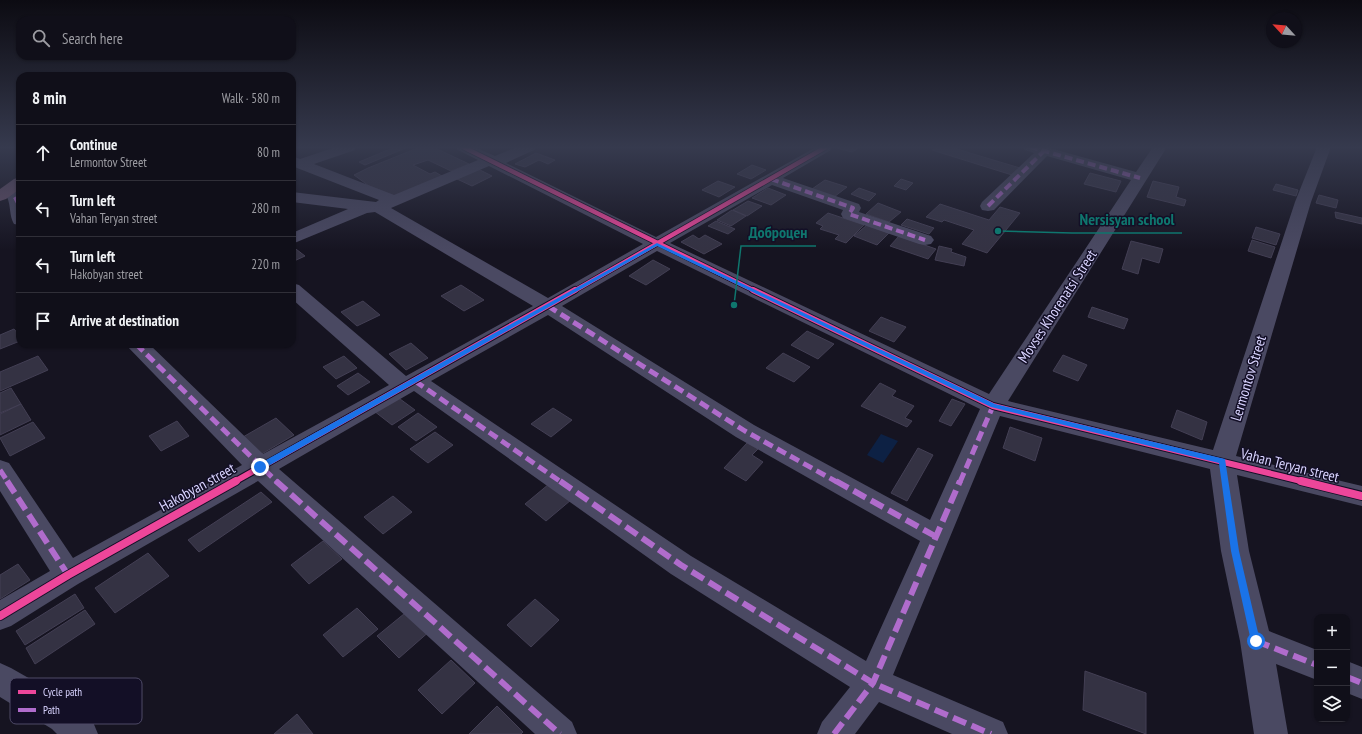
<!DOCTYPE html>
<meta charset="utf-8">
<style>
:root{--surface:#100f19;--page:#1e1d26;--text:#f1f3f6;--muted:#9c9ca2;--line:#302f38}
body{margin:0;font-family:"PT Sans Narrow",sans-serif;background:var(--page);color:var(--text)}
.controls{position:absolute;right:12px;bottom:12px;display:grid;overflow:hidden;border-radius:8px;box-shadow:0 1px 3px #0004}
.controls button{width:36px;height:36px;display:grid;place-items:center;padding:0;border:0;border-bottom:1px solid var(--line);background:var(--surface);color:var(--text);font:20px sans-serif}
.compass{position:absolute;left:1266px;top:12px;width:36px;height:36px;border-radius:50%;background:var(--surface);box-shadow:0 1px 3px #0004;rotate:296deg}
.stop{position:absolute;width:12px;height:12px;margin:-9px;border:3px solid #1a73e8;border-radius:50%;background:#fff}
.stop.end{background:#1a73e8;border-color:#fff;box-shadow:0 1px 4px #0008}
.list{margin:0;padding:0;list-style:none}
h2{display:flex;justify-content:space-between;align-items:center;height:52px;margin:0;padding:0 16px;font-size:17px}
h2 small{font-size:13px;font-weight:400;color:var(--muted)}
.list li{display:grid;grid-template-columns:26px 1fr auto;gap:12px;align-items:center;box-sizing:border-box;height:56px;padding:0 16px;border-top:1px solid var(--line)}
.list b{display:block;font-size:15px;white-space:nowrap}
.list p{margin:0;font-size:13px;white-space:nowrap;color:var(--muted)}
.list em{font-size:13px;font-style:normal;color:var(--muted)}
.icon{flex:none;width:22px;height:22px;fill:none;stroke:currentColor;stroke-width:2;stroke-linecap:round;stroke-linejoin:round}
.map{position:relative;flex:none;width:1362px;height:734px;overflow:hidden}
.search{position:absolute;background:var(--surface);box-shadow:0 1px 3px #0004;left:16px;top:16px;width:280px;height:44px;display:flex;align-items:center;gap:10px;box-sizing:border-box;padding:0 14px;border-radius:12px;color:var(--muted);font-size:15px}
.panel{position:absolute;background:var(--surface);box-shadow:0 1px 3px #0004;left:16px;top:72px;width:280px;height:276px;border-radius:12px}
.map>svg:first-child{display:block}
</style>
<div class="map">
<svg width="1362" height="734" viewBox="0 0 1362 734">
<rect width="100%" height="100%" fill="#161421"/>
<polygon fill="#0d2144" points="881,434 898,441 883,463 867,455"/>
<g fill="#343243" stroke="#433f54">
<polygon points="395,147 408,147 365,165 359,162"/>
<polygon points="420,147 433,147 469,164 451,171 428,160 413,165 430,174 435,172 442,176 395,196 369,186 354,175 368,168"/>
<polygon points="838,147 860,147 852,152 837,148"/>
<polygon points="936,147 950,147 1020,168 1012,175 932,150"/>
<polygon points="536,153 555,160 548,164 539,160 525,167 515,164"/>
<polygon points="752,165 766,170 751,179 737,174"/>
<polygon points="478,169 492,176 472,186 457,179"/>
<polygon points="1090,173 1121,181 1116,192 1084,184"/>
<polygon points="901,179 913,183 906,190 894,186"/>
<polygon points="825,180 847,187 834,197 812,189"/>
<polygon points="718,181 735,187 719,197 702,190"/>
<polygon points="1153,181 1179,187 1176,197 1186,200 1184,206 1147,197"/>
<polygon points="1276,184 1298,190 1296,196 1273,190"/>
<polygon points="768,188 786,195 771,205 752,198"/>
<polygon points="859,188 876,194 869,201 851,194"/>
<polygon points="1319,195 1338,200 1336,208 1316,203"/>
<polygon points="748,201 762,206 747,216 733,210"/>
<polygon points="878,203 901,212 889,222 866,214"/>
<polygon points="940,204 989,220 1000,207 1020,213 987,253 962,244 974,230 944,220 942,222 926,217"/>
<polygon points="732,210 746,216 731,226 717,220"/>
<polygon points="1335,212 1362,218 1362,224 1336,218"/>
<polygon points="828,213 864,225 846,243 835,239 839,235 820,229 823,226 816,223"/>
<polygon points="907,219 934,228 929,234 901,225"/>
<polygon points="716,221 735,229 728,234 708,226"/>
<polygon points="867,225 889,233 877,245 854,236"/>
<polygon points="1256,227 1280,234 1276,245 1252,238"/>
<polygon points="693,235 699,239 705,235 722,244 704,254 681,242"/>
<polygon points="899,236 936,249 928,259 890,246"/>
<polygon points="1252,240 1275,247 1271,258 1248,251"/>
<polygon points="1131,241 1163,249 1159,263 1142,258 1138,274 1122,269"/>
<polygon points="292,246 305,256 292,262"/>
<polygon points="939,246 952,249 951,252 966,257 964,266 935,260"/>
<polygon points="653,260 670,269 646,285 629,276"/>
<polygon points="461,285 484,300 464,311 441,296"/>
<polygon points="363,301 380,315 357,326 341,312"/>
<polygon points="1092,307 1128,319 1124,329 1088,317"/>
<polygon points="881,317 906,327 894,342 869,331"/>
<polygon points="14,329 20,336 20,341 0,349 0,335"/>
<polygon points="807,331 834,344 818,359 791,345"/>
<polygon points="411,343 428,358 406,370 389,354"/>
<polygon points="783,353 810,367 794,382 766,368"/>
<polygon points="1063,355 1087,365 1078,381 1053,371"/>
<polygon points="38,356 48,370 0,391 0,372"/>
<polygon points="344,356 357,368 336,379 323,367"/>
<polygon points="358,373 370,382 348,395 337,386"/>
<polygon points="880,383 896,391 892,396 914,406 905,418 912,421 907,427 861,406"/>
<polygon points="11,388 21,404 0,413 0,393"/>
<polygon points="396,396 415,410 392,425 374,411"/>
<polygon points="952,399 965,404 951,426 939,421"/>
<polygon points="21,404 31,420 0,435 0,414"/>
<polygon points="553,408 572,420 551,437 531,424"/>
<polygon points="1177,410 1207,422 1202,440 1171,427"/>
<polygon points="418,413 437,427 416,441 398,427"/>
<polygon points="276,418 294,435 260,455 243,437"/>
<polygon points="177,421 189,436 161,451 149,436"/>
<polygon points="33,422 45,438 10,456 0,438"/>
<polygon points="1010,427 1042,438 1035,461 1003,448"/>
<polygon points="435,432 453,445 428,463 410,449"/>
<polygon points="747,443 758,449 752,455 763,462 746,481 724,468"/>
<polygon points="918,448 933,455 907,501 891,493"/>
<polygon points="549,484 571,500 546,521 525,504"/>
<polygon points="261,492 272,502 199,552 188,540"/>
<polygon points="393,496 412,512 383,534 364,517"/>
<polygon points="323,541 342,559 309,584 291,565"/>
<polygon points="148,553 169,576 115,613 95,588"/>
<polygon points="18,564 30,580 0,599 0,575"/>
<polygon points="75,594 84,608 25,645 16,631"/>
<polygon points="535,599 559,620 531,647 507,625"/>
<polygon points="357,608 378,629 343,657 323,635"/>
<polygon points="410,609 431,630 399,658 377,636"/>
<polygon points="85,610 95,624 35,664 26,648"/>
<polygon points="451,660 475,683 442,714 418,690"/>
<polygon points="1085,671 1146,693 1146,734 1083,710"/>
<polygon points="497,706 523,732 521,734 469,734"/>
<polygon points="297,714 313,734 274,734"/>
</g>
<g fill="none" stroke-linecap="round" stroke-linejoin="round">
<g fill="#4a4962" fill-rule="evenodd">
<path d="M336 147H357L355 150 314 164 394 195 478 160 458 150 456 147H474L495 156 517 147H536L534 150 506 163 656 237 816 147H833L831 150 783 178 859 204 861 208 859 212 931 236 934 240 931 244 925 245 919 244 843 218 841 214 843 210 772 185 670 243 989 394 1131 180 1047 156 994 210 988 211 982 210 980 206 982 202 1034 153 1025 150 1023 147H1046L1136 172 1153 147H1167L1008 401 1213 450 1295 202 1317 147H1331L1311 202 1236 456 1362 486V506L1237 475 1249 551 1269 631 1317 650V680L1276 664 1288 734H1254L1240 641 1221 551 1210 469 1000 416 893 675 1003 722 1008 734H952L879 702 855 734H817L822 722 850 687 671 574 414 391 279 469 572 722 577 734H535L258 481 78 584 11 626 0 630V600L50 571 0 491V460L9 463 73 558 242 465 125 344H149L263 454 389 385 292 299V283L299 285 406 376 533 306 375 212 367 213 292 244V233L348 209 292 202V192L376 202 379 200 292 166V156L300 159ZM489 166 643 244 548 298 391 208ZM657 251 980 409 930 520 754 425 562 306ZM548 315 736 437 920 541 866 661 691 556 431 381Z"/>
<path d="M15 192 20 193V225L14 224C9 216 11 205 7 197L9 194Z"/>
<polygon points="1347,661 1362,667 1362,699 1347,693"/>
<polygon points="0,663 11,668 76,705 93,722 98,734 57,734 52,729 0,697"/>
</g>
<polygon fill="#67516a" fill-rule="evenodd" points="20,177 20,189 6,199 0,201 0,189 14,179"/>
<g stroke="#b06ccc" stroke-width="4" stroke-dasharray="8 4" stroke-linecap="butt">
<polyline points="1030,147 1140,178"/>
<polyline points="771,179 853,208 849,214 925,240"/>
<polyline points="15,197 18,203 20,220"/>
<polyline points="988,206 1044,151"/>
</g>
<g stroke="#b06ccc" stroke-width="5" stroke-dasharray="10 5" stroke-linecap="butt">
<polyline points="548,306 745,431 837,482"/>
<polyline points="136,344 277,482"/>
<polyline points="415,381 561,482"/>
<polyline points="0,470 8,482"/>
<polyline points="960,482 993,406"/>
</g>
<g stroke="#b06ccc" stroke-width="6" stroke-dasharray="14 6" stroke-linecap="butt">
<polyline points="7,481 68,575"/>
<polyline points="276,481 560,734"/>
<polyline points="560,481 681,565 873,683 991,734"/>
<polyline points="836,481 935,536"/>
<polyline points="1256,641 1317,665"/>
<polyline points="1347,677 1362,683"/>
<polyline points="834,734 873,683 960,481"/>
</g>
<g stroke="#130f26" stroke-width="6">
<g id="cycleway-far2">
<polyline points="463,147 755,291"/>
<polyline points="574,291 826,147"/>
</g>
</g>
<g stroke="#130f26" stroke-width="8">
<g id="cycleway-far1">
<polyline points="753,290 993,406 1305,482"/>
<polyline points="234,482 575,290"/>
</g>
</g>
<g stroke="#130f26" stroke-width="10">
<g id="cycleway">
<polyline points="1301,481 1362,496"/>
<polyline points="0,616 68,575 236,481"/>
</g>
</g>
<use href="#cycleway-far2" stroke="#ed469a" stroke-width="4.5"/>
<use href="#cycleway-far1" stroke="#ed469a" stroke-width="6"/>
<use href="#cycleway" stroke="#ed469a" stroke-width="8"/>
</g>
<linearGradient id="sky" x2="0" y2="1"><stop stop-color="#0c0b12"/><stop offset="0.59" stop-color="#363a4e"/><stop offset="1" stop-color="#363a4e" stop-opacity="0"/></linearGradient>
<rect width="1362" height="250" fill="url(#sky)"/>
<polygon fill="#1a73e8" points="657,243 995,404 1225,459 1239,551 1260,641 1259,644 1256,645 1252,644 1251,641 1231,551 1219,463 991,407 657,246 263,469 257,469 257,465"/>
<g text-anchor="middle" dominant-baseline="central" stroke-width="3" stroke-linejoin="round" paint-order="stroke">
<g font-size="15" fill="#d9d4ff" stroke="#130f26">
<text transform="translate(1057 306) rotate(-57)">Movses Khorenatsi Street</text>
<text transform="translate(1248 378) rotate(-73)">Lermontov Street</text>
<text transform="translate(1290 465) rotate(14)">Vahan Teryan street</text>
<text transform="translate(197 487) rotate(-29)">Hakobyan street</text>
</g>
</g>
<rect x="10" y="678" width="132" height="46" rx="6" fill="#130f26" stroke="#4e4a67" stroke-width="1"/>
<rect x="18" y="690" width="18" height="4" fill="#ed469a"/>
<rect x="18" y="708" width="18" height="4" fill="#b06ccc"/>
<g font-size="11" fill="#d9d4ff">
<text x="43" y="696">Cycle path</text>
<text x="43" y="714">Path</text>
</g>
<path fill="none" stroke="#0f766e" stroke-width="1.5" d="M998 231L1072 233H1182M734 305L741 246H816"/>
<g fill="#0f766e" stroke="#130f26" stroke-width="1.5">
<circle cx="998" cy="231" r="4"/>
<circle cx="734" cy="305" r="4"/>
</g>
<g font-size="16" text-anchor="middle" font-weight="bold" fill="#0f766e" stroke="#130f26" stroke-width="3" stroke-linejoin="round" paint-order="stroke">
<text x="1127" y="225">Nersisyan school</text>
<text x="778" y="238">Доброцен</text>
</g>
</svg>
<div class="controls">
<button>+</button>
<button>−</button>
<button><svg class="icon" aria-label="layers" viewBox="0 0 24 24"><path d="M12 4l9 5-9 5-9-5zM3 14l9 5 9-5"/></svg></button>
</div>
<svg class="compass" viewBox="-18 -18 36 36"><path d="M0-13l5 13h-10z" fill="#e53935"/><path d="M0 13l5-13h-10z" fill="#9c9ca2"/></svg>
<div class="stop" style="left:1256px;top:641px"></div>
<div class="stop end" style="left:260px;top:467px"></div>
<div class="search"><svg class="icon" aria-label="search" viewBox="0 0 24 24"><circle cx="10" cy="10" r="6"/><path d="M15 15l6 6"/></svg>Search here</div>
<section class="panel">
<h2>8 min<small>Walk · 580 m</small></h2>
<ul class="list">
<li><svg class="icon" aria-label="ahead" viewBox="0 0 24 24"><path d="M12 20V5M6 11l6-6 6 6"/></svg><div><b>Continue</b><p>Lermontov Street</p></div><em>80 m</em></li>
<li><svg class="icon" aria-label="left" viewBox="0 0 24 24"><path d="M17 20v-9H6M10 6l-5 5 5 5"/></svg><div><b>Turn left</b><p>Vahan Teryan street</p></div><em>280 m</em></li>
<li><svg class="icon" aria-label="left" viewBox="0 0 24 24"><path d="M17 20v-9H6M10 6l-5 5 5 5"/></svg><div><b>Turn left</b><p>Hakobyan street</p></div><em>220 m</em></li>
<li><svg class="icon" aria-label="arrive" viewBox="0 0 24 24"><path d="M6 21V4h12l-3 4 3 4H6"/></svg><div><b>Arrive at destination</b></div></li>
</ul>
</section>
</div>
